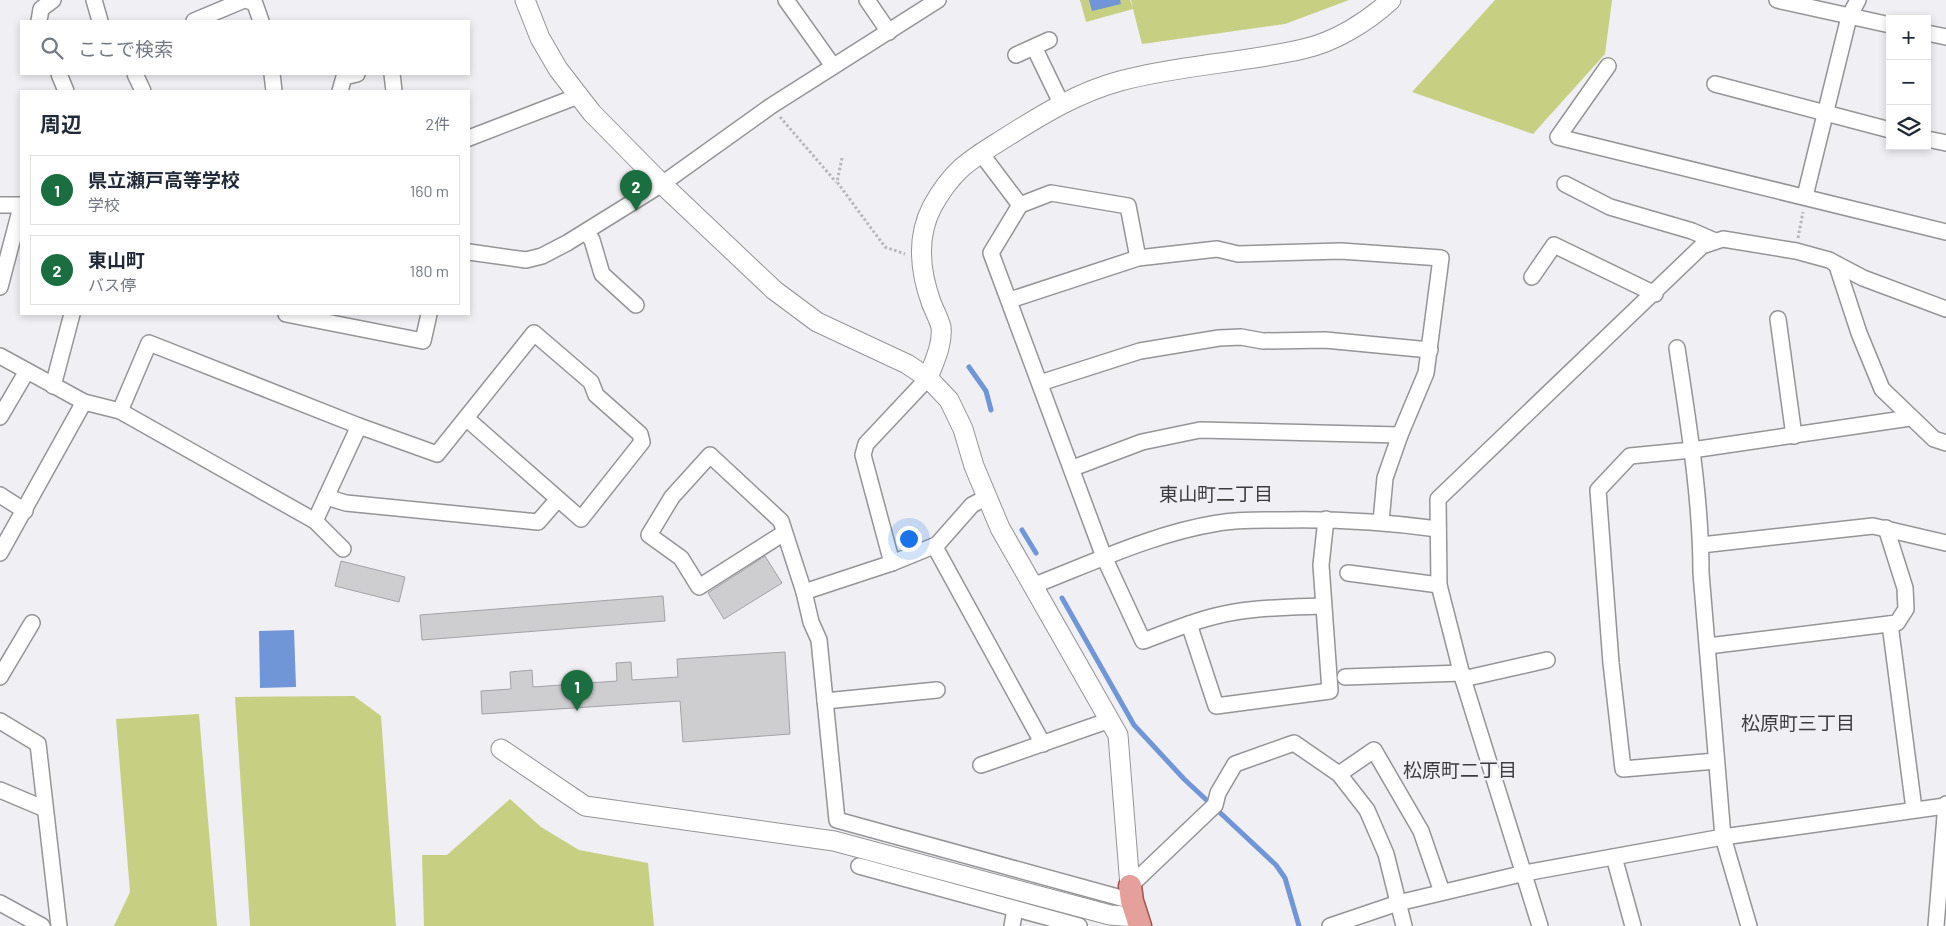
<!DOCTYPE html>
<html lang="ja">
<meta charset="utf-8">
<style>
:root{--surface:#fff;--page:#f2f2f3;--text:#1f2937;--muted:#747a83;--line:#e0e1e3;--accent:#1b6e3f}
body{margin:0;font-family:Barlow,"Noto Sans JP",sans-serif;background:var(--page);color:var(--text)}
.controls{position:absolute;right:15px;top:15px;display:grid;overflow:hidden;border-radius:0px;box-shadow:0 2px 8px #0003}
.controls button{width:45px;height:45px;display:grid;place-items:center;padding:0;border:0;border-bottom:1px solid var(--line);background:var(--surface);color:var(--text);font:25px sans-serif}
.you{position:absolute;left:908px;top:538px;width:18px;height:18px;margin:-12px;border:4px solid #fff;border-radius:50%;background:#1a73e8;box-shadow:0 0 0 8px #1a73e833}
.badge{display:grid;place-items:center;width:32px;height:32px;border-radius:50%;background:var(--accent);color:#fff;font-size:16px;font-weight:700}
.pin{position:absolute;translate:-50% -41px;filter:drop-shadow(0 1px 2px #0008)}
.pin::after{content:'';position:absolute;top:26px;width:18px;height:15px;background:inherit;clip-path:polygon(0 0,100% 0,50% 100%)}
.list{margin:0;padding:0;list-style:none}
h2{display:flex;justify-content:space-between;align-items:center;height:65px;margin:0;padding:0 20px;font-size:21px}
h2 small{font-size:16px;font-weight:400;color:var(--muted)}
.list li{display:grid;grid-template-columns:32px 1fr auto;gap:15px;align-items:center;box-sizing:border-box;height:70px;margin:0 10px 10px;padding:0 10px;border:1px solid var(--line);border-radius:0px}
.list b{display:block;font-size:19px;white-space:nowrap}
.list p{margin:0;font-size:16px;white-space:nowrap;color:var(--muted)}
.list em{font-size:16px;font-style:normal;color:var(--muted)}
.icon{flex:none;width:28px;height:28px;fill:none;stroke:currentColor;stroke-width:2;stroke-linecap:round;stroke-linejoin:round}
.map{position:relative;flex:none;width:1946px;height:926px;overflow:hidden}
.search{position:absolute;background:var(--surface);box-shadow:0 2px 8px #0003;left:20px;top:20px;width:450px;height:55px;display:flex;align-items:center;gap:12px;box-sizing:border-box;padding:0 18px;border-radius:0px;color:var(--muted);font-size:19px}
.panel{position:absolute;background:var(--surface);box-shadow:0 2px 8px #0003;left:20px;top:90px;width:450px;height:225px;border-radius:0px}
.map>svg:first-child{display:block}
</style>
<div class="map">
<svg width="1946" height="926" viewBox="0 0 1946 926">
<rect width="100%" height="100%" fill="#f0eff3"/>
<g fill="#c7cf82">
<polygon points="1080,0 1130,0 1133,8 1131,0 1349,0 1285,24 1142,44 1133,9 1086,22"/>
<polygon points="1495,0 1612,0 1605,54 1533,134 1412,92"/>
<polygon points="354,696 381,716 396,926 250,926 235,697"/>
<polygon points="199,714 217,926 114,926 130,892 116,719"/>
<polygon points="510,799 541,827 579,850 648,863 654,926 424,926 422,855 447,855"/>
</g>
<g fill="#7196d8">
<polygon points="1089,0 1120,0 1121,4 1092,11"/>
<polygon points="294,630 296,687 260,688 259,631"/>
</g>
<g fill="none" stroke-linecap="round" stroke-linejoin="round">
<g stroke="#7196d8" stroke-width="5">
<polyline points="969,367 986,391 991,410"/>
<polyline points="1022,530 1036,553"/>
<polyline points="1062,598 1134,725 1184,779 1276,865 1285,878 1299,926"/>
</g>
</g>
<g fill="#cecdd0" stroke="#a3a2a6">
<polygon points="765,556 782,583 724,619 708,593"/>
<polygon points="341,561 405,577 399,602 335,586"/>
<polygon points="663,596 665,621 422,640 420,615"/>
<polygon points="785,652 790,734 683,742 680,701 482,714 481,691 511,689 510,672 532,670 533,687 617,681 616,663 631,662 632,680 678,677 677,659"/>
</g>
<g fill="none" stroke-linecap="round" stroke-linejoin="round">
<g stroke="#959497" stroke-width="18">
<g id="minor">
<polyline points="94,0 100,21"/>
<polyline points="247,0 255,4 261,21"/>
<polyline points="786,0 833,66"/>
<polyline points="867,0 889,32"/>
<polyline points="1777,0 1890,25"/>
<polyline points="39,21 41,9 53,0"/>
<polyline points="194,21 244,0"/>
<polyline points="1927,33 1946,37"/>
<polyline points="1034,47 1061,103"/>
<polyline points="1016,55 1049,40"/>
<polyline points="1608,66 1558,137 1946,232"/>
<polyline points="59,74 66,91"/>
<polyline points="135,74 143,91"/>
<polyline points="272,74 274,91"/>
<polyline points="392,74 394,91"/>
<polyline points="1715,84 1890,130"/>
<polyline points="340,91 344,77 357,74"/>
<polyline points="469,138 578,96"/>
<polyline points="1927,139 1946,143"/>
<polyline points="980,152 1020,205"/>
<polyline points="1565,184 1610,207 1692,231 1715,241"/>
<polyline points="1805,196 1849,17 1858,0"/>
<polyline points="0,205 21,205"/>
<polyline points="586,232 592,240 602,274 636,305"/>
<polyline points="469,252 526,260 542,256 567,243 662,184 771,106 938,0"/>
<path d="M1138 258 1128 206 1051 193 1020 205 991 253 1104 557 1143 641C1173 630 1203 617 1235 612 1264 607 1293 607 1323 606"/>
<polyline points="1837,266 1859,333 1882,389 1934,439 1946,443"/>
<polyline points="1532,277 1554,245 1655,294"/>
<polyline points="0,287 21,207"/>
<polyline points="1010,300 1138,258 1217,249 1238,254 1341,251 1441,258 1426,373 1400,435 1385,478 1381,522"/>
<polyline points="286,314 423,341 429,314"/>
<polyline points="1778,319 1794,436"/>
<path d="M1677 348C1688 422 1701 497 1701 573L1723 837 1749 926"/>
<polyline points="0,356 84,402 120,411 315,521 343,549"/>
<polyline points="1040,383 1140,351 1219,338 1241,337 1263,341 1325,340 1430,350"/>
<polyline points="53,386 72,314"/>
<polyline points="120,411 149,343 359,426 315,521"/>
<polyline points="0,417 27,371"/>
<polyline points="359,426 437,454 534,333 591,382 596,395 640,434 642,442 581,519 466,418"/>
<polyline points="1073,468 1142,442 1200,430 1400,435"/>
<polyline points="0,495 25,511"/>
<polyline points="326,497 346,503 538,522 558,499"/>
<polyline points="784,533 699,587 681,558 649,535 672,497 710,455 781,521 804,592 811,622 819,640 837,820 1132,901"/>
<polyline points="1701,545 1873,526 1946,543"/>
<polyline points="935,547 1043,744"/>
<polyline points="0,553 84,402"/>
<polyline points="892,563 863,455 866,444 928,378"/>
<polyline points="1348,573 1439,585"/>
<path d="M1035 585C1094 562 1155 533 1218 523 1239 519 1261 520 1283 520 1335 519 1386 522 1438 529"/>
<polyline points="804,592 892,563 936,545 935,547 972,505 987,497"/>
<polyline points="1189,624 1216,706 1330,691 1321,565 1326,519"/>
<polyline points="1890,624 1914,809"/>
<polyline points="1708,646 1897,623 1906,609 1905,588 1886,528"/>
<polyline points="0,677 32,623"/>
<polyline points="1345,677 1462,673"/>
<polyline points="1463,679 1547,660"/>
<polyline points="825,701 937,690"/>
<polyline points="0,721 38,744 59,926"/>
<polyline points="1716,761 1623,769 1611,663 1598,490 1630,456 1692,450 1910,418"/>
<polyline points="981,765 1110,720"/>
<polyline points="1339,774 1374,750 1421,831 1442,892"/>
<polyline points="0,790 45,809"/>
<polyline points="1614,857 1633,926"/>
<polyline points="859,866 1079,926"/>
<polyline points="1130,886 1215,805 1218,793 1235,764 1294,743 1339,774 1367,810 1386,854 1404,926"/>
<polyline points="0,903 42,926"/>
<polyline points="1012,926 1015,909"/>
<polyline points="1330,926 1398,903 1525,873 1723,837 1945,806"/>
<polyline points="1540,926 1463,679 1439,585 1438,499 1702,246 1723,239 1796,251 1829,260 1863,278 1946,309"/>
<polyline points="1936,926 1946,804"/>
</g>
</g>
<g stroke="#959497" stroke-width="21">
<g id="tertiary">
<polyline points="525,0 540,38 558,69 592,113 662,184 774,290 817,322 907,364 928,378 949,400 963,429 974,466 1000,528 1118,735 1130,886"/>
<path d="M928 378C934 362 943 344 941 327 939 319 934 310 931 302 920 271 916 238 932 207 954 167 972 159 1008 136 1043 114 1079 92 1120 81 1180 65 1242 63 1303 49 1335 42 1367 22 1391 0"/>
<polyline points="501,749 585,806 834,841 1110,915 1136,917"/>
</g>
</g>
<g stroke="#9f544f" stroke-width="25">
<polyline id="primary" points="1130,886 1132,901 1140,926"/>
</g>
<g stroke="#b7b6b9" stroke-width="3" stroke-dasharray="2.5 2.5" stroke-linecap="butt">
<polyline points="780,117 836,182"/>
<polyline points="842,158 837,182 885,247 905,254"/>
<polyline points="1798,238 1803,212"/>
</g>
<use href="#minor" stroke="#fff" stroke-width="15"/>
<use href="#tertiary" stroke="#fff" stroke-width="19"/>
<use href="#primary" stroke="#e5a09b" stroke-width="22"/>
</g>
<g text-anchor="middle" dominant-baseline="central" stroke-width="4.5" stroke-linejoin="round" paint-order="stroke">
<g font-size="19" fill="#3d3c3e" stroke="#f0eff3">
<text x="1216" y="493">東山町二丁目</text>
<text x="1798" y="722">松原町三丁目</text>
<text x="1460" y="769">松原町二丁目</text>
</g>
</g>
</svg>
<div class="controls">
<button>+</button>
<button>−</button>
<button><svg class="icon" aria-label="layers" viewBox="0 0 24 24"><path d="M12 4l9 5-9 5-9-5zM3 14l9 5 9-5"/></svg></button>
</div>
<div class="you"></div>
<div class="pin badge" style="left:577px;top:711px">1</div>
<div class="pin badge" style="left:636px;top:211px">2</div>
<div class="search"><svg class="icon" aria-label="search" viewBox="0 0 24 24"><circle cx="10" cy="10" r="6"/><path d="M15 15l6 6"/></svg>ここで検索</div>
<section class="panel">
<h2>周辺<small>2件</small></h2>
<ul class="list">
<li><span class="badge">1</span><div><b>県立瀬戸高等学校</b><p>学校</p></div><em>160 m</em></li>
<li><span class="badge">2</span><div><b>東山町</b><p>バス停</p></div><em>180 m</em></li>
</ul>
</section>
</div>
